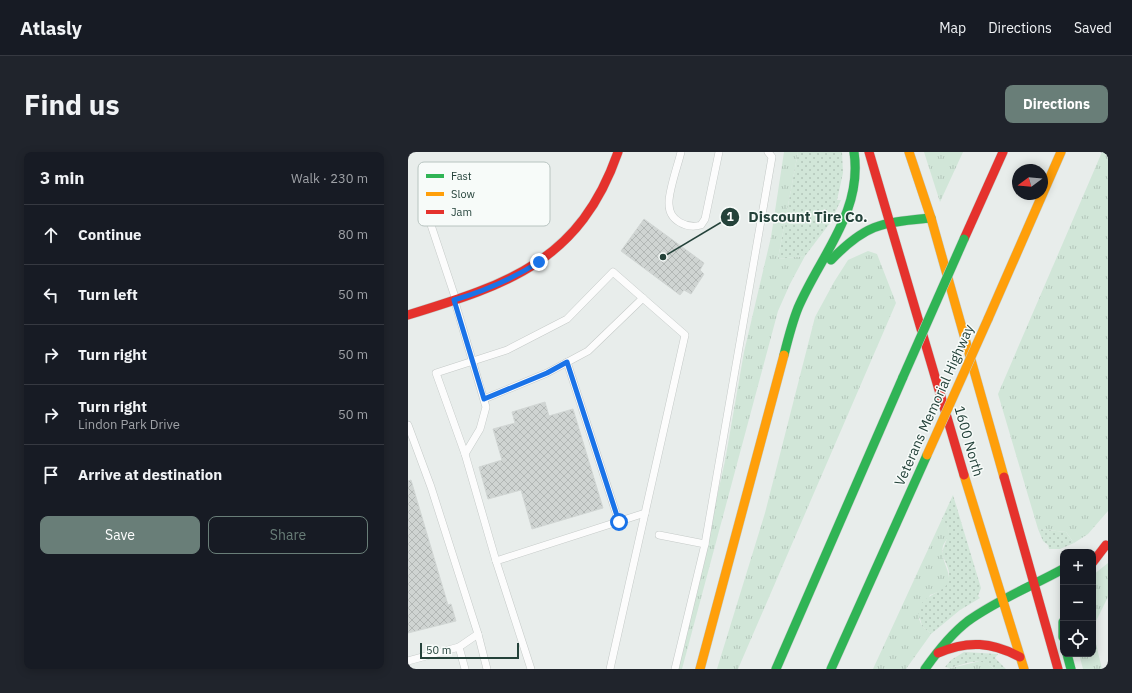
<!DOCTYPE html>
<meta charset="utf-8">
<style>
:root{--surface:#171b24;--page:#20242c;--text:#f1f3f6;--muted:#9ea1a6;--line:#363941;--accent:#697e78}
body{margin:0;font-family:"IBM Plex Sans",sans-serif;background:var(--page);color:var(--text)}
.controls{position:absolute;right:12px;bottom:12px;display:grid;overflow:hidden;border-radius:8px;box-shadow:0 2px 10px #0003}
.controls button{width:36px;height:36px;display:grid;place-items:center;padding:0;border:0;border-bottom:1px solid var(--line);background:var(--surface);color:var(--text);font:20px sans-serif}
.compass{position:absolute;left:604px;top:12px;width:36px;height:36px;border-radius:50%;background:var(--surface);box-shadow:0 2px 10px #0003;rotate:254deg}
.scale{position:absolute;left:12px;bottom:10px;width:99px;box-sizing:border-box;padding-left:4px;border:2px solid #24423a;border-top:0;font-size:11px;line-height:14px;white-space:nowrap;color:#24423a;-webkit-text-stroke:3px #f7fbf9;paint-order:stroke}
.stop{position:absolute;width:12px;height:12px;margin:-9px;border:3px solid #1a73e8;border-radius:50%;background:#fff}
.stop.end{background:#1a73e8;border-color:#fff;box-shadow:0 1px 4px #0008}
.list{margin:0;padding:0;list-style:none}
h2{display:flex;justify-content:space-between;align-items:center;height:52px;margin:0;padding:0 16px;font-size:17px}
h2 small{font-size:13px;font-weight:400;color:var(--muted)}
.list li{display:grid;grid-template-columns:26px 1fr auto;gap:12px;align-items:center;box-sizing:border-box;height:60px;padding:0 16px;border-top:1px solid var(--line)}
.list b{display:block;font-size:15px;white-space:nowrap}
.list p{margin:0;font-size:13px;white-space:nowrap;color:var(--muted)}
.list em{font-size:13px;font-style:normal;color:var(--muted)}
.actions{display:flex;gap:8px;padding:12px 16px}
.actions a{flex:1;padding:9px 0;border:1px solid var(--accent);border-radius:8px;text-align:center;font-size:14px;color:var(--accent)}
.actions .main{background:var(--accent);color:#fff}
.icon{flex:none;width:22px;height:22px;fill:none;stroke:currentColor;stroke-width:2;stroke-linecap:round;stroke-linejoin:round}
.map{position:relative;flex:none;width:700px;height:517px;overflow:hidden;border-radius:8px}
header{display:flex;align-items:center;gap:24px;box-sizing:border-box;height:56px;padding:0 20px;background:var(--surface);border-bottom:1px solid var(--line)}
header strong{font-size:19px}
nav{display:flex;gap:22px;margin-inline-start:auto;font-size:14px}
.intro{display:flex;align-items:center;justify-content:space-between;box-sizing:border-box;height:96px;padding:0 24px}
h1{margin:0;font-size:28px}
.button{padding:10px 18px;border-radius:8px;background:var(--accent);color:#fff;font-size:14px;font-weight:700}
main{display:flex;gap:24px;padding:0 24px}
aside{flex:1;background:var(--surface);border-radius:8px;box-shadow:0 2px 10px #0003}
.map>svg:first-child{display:block}
</style>
<header>
<strong>Atlasly</strong>
<nav><a>Map</a><a>Directions</a><a>Saved</a></nav>
</header>
<div class="intro"><h1>Find us</h1><a class="button">Directions</a></div>
<main>
<aside>
<h2>3 min<small>Walk · 230 m</small></h2>
<ul class="list">
<li><svg class="icon" aria-label="ahead" viewBox="0 0 24 24"><path d="M12 20V5M6 11l6-6 6 6"/></svg><div><b>Continue</b></div><em>80 m</em></li>
<li><svg class="icon" aria-label="left" viewBox="0 0 24 24"><path d="M17 20v-9H6M10 6l-5 5 5 5"/></svg><div><b>Turn left</b></div><em>50 m</em></li>
<li><svg class="icon" aria-label="right" viewBox="0 0 24 24"><path d="M7 20v-9h11M14 6l5 5-5 5"/></svg><div><b>Turn right</b></div><em>50 m</em></li>
<li><svg class="icon" aria-label="right" viewBox="0 0 24 24"><path d="M7 20v-9h11M14 6l5 5-5 5"/></svg><div><b>Turn right</b><p>Lindon Park Drive</p></div><em>50 m</em></li>
<li><svg class="icon" aria-label="arrive" viewBox="0 0 24 24"><path d="M6 21V4h12l-3 4 3 4H6"/></svg><div><b>Arrive at destination</b></div></li>
</ul>
<div class="actions"><a class="main">Save</a><a>Share</a></div>
</aside>
<div class="map">
<svg width="700" height="517" viewBox="0 0 700 517">
<defs>
<pattern id="grass-tufts" width="24" height="20" patternUnits="userSpaceOnUse"><rect width="24" height="20" fill="#d1e6d8"/><path d="M3 7l-1-3M5 7V3M7 7l1-3M15 17l-1-3M17 17v-4M19 17l1-3" fill="none" stroke="#b3c6ba"/></pattern>
<pattern id="park-dots" width="8" height="8" patternUnits="userSpaceOnUse"><rect width="8" height="8" fill="#d1e6d8"/><path d="M2 2h.1M6 6h.1" fill="none" stroke="#b3c6ba" stroke-width="1.8" stroke-linecap="round"/></pattern>
<pattern id="building-cross-hatch" width="8" height="8" patternUnits="userSpaceOnUse"><rect width="8" height="8" fill="#cfd4d2"/><path d="M0 0l8 8M0 8l8-8" fill="none" stroke="#b2b7b5"/></pattern>
</defs>
<rect width="100%" height="100%" fill="#e8edeb"/>
<g fill="url(#grass-tufts)">
<polygon points="376,0 390,0 370,107 397,104 382,132 370,159 274,517 270,517 317,309 336,200 363,85"/>
<polygon points="516,0 555,0 532,50"/>
<polygon points="694,0 700,0 700,359 680,382 666,391 658,380 630,377 590,242"/>
<polygon points="460,99 469,102 488,151 330,517 309,517 357,361 407,165 426,130 440,108"/>
<path d="M534 367 539 371 541 383C540 386 536 391 535 394 530 414 559 432 522 443L511 467 514 474 523 482 498 517H465Z"/>
<polygon points="700,411 700,445 685,475 685,423"/>
<polygon points="685,479 694,517 675,517 671,502 685,502"/>
<polygon points="572,509 579,511 586,517 539,517"/>
</g>
<g fill="url(#park-dots)">
<polygon points="390,0 434,0 435,21 429,48 433,48 422,71 397,104 370,107"/>
<path d="M545 343 573 436 570 444 572 446 552 458 523 482 514 474 510 459C516 438 543 443 541 422 541 415 536 408 534 402 536 389 547 379 534 367Z"/>
<polygon points="630,377 658,380 666,391 652,397 641,397 640,393 635,389"/>
<path d="M556 500 590 502 587 506 598 517H586C574 503 557 512 542 516L537 515 543 508Z"/>
</g>
<g fill="url(#building-cross-hatch)" stroke="#d1d6d4">
<polygon points="236,67 296,111 292,118 296,122 283,142 276,138 272,143 213,99"/>
<polygon points="137,250 141,264 165,257 195,356 124,377 113,338 80,347 71,315 94,308 85,277 107,271 104,260"/>
<polygon points="3,328 40,453 43,452 48,469 0,481 0,329"/>
</g>
<g fill="none" stroke-linecap="round" stroke-linejoin="round">
<g stroke="#c5cac8" stroke-width="8">
<g id="lane">
<path d="M273 0C270 13 260 40 261 52 261 69 279 77 293 73L297 67 311 0"/>
<polyline points="22,70 48,148"/>
<polyline points="47,150 78,255 72,277 57,302 88,409 123,517"/>
<polyline points="159,210 211,370"/>
<polyline points="76,247 139,221 180,199 235,146"/>
<polyline points="0,273 23,335 70,482 51,495 0,509"/>
<polyline points="57,302 28,221 99,198 159,167 205,120 277,183 202,517"/>
<polyline points="251,383 297,392"/>
<polyline points="88,409 237,361"/>
<polyline points="70,482 79,517"/>
<polyline points="51,495 57,517"/>
<polyline points="267,517 297,392 364,5 360,0"/>
</g>
</g>
<g stroke="#c3cbc8" stroke-width="10">
<g id="fast">
<path d="M423 108C459 71 473 71 523 66"/>
<path d="M376 203C380 187 384 171 390 156 412 104 455 60 446 0"/>
<polyline points="655,470 655,485"/>
<polyline points="659,502 663,517"/>
<polyline points="368,517 495,225"/>
<polyline points="423,517 519,303"/>
<path d="M517 517C529 500 543 482 560 469 589 448 624 434 655 417"/>
</g>
</g>
<g stroke="#c3cbc8" stroke-width="10">
<g id="slow">
<polyline points="501,0 523,66 596,325"/>
<polyline points="580,167 653,0"/>
<polyline points="556,323 616,517"/>
<polyline points="292,517 376,203"/>
</g>
</g>
<g stroke="#c3cbc8" stroke-width="10">
<g id="jam">
<polyline points="461,0 556,323"/>
<polyline points="556,87 595,0"/>
<path d="M0 163C101 132 172 109 210 0"/>
<polyline points="596,325 650,517"/>
<polyline points="685,410 698,393"/>
<path d="M530 501C560 488 584 490 612 505"/>
</g>
</g>
<use href="#lane" stroke="#fcfcfc" stroke-width="7"/>
<use href="#fast" stroke="#30b455" stroke-width="9"/>
<use href="#slow" stroke="#ff9f0a" stroke-width="9"/>
<use href="#jam" stroke="#e5322d" stroke-width="9"/>
<g stroke="#c3ccc9" stroke-width="10" stroke-linecap="butt">
<polyline id="fast-bridge" points="495,225 556,87"/>
</g>
<g stroke="#c3ccc9" stroke-width="10" stroke-linecap="butt">
<polyline id="slow-bridge" points="519,303 580,167"/>
</g>
<use href="#fast-bridge" stroke="#30b455" stroke-width="9"/>
<use href="#slow-bridge" stroke="#ff9f0a" stroke-width="9"/>
</g>
<g fill="none" stroke-linecap="round" stroke-linejoin="round">
<path stroke="#1a73e8" stroke-width="5" d="M131 110C104 127 77 139 46 148L76 247 139 221 159 210 211 370"/>
</g>
<g text-anchor="middle" dominant-baseline="central" stroke-width="3" stroke-linejoin="round" paint-order="stroke">
<g font-size="14" fill="#24423a" stroke="#f7fbf9">
<text transform="translate(526 253) rotate(-66)">Veterans Memorial Highway</text>
<text transform="translate(561 289) rotate(74)">1600 North</text>
</g>
</g>
<rect x="10" y="10" width="132" height="64" rx="6" fill="#f7fbf9" stroke="#b8c4c0" stroke-width="1"/>
<rect x="18" y="22" width="18" height="4" fill="#30b455"/>
<rect x="18" y="40" width="18" height="4" fill="#ff9f0a"/>
<rect x="18" y="58" width="18" height="4" fill="#e5322d"/>
<g font-size="11" fill="#24423a">
<text x="43" y="28">Fast</text>
<text x="43" y="46">Slow</text>
<text x="43" y="64">Jam</text>
</g>
<path fill="none" stroke="#24423a" stroke-width="1.5" d="M255 105L322 65"/>
<g fill="#24423a" stroke="#f7fbf9" stroke-width="1.5">
<circle cx="255" cy="105" r="4"/>
<circle cx="322" cy="65" r="10"/>
</g>
<g font-size="12" text-anchor="middle" font-weight="bold" fill="#fff">
<text x="322" y="69">1</text>
</g>
<g font-size="15" text-anchor="middle" font-weight="bold" fill="#24423a" stroke="#f7fbf9" stroke-width="3" stroke-linejoin="round" paint-order="stroke">
<text x="400" y="70">Discount Tire Co.</text>
</g>
</svg>
<div class="controls">
<button>+</button>
<button>−</button>
<button><svg class="icon" aria-label="locate" viewBox="0 0 24 24"><circle cx="12" cy="12" r="6"/><path d="M12 2v4M12 18v4M2 12h4M18 12h4"/></svg></button>
</div>
<svg class="compass" viewBox="-18 -18 36 36"><path d="M0-13l5 13h-10z" fill="#e53935"/><path d="M0 13l5-13h-10z" fill="#9ea1a6"/></svg>
<div class="scale">50 m</div>
<div class="stop" style="left:211px;top:370px"></div>
<div class="stop end" style="left:131px;top:110px"></div>
</div>
</main>
